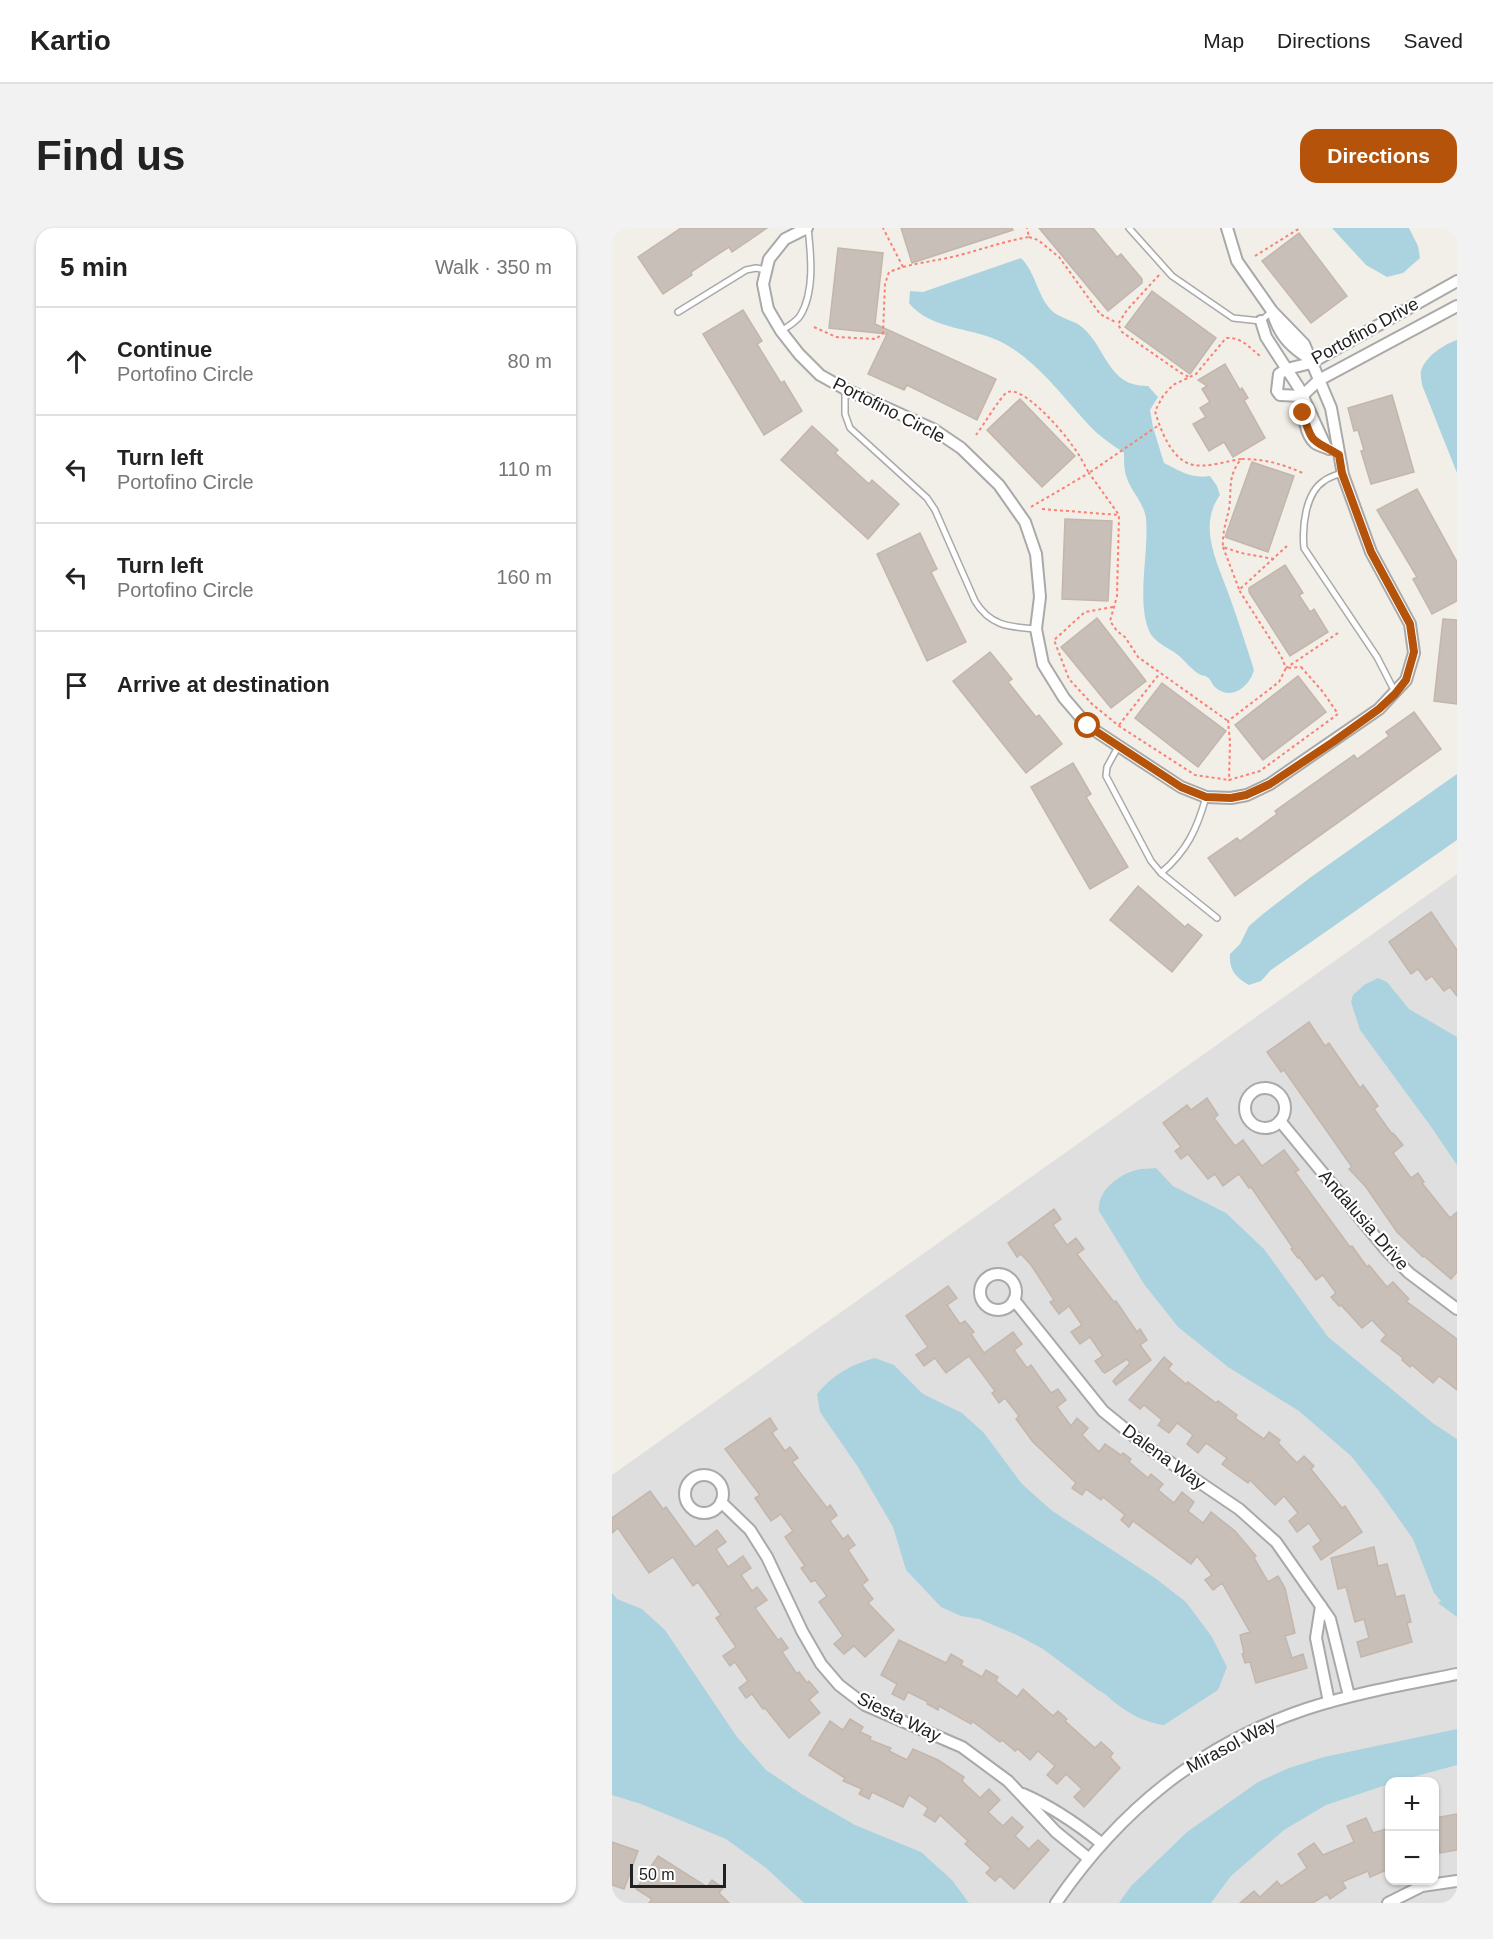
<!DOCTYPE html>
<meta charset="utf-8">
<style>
:root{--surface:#fff;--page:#f2f2f2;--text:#222;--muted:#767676;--line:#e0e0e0;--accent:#b45309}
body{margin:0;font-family:Arial,sans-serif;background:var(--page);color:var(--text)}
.controls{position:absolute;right:18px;bottom:18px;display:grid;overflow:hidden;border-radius:12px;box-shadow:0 2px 4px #0004}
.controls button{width:54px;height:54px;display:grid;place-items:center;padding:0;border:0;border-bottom:2px solid var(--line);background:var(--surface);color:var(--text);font:30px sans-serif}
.scale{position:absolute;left:18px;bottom:15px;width:96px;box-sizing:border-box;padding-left:6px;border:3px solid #222;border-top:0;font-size:16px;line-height:21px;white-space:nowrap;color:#222;-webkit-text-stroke:4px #fff;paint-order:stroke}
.stop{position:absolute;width:18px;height:18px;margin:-14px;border:4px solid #b45309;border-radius:50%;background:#fff}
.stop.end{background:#b45309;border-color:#fff;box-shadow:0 2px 6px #0008}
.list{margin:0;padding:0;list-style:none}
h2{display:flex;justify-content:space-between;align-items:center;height:78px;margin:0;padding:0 24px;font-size:26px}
h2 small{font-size:20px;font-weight:400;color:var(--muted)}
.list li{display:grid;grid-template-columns:39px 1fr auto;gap:18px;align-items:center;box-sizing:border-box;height:108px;padding:0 24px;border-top:2px solid var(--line)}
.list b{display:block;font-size:22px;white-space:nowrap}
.list p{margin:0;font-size:20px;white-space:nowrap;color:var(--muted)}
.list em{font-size:20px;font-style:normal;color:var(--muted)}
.icon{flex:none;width:33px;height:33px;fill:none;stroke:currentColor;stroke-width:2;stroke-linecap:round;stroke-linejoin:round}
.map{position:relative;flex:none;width:845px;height:1675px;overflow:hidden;border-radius:18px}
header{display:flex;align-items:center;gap:36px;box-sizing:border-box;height:84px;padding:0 30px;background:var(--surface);border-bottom:2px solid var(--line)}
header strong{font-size:28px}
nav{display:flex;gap:33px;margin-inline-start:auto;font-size:21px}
.intro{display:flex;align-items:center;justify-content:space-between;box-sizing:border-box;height:144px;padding:0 36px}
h1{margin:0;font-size:42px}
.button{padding:15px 27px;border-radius:18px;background:var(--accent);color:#fff;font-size:21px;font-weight:700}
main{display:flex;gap:36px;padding:0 36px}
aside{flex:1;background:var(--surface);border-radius:18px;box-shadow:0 2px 4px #0004}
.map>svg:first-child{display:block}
</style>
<header>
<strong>Kartio</strong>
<nav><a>Map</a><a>Directions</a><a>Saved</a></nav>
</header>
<div class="intro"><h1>Find us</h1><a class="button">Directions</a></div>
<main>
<aside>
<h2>5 min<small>Walk · 350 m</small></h2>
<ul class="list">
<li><svg class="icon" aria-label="ahead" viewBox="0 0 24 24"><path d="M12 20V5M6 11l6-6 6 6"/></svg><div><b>Continue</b><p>Portofino Circle</p></div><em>80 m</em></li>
<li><svg class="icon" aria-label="left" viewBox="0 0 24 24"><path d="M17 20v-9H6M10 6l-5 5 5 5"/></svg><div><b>Turn left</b><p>Portofino Circle</p></div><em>110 m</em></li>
<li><svg class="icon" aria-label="left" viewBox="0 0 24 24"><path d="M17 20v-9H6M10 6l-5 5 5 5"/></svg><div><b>Turn left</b><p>Portofino Circle</p></div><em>160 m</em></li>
<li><svg class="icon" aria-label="arrive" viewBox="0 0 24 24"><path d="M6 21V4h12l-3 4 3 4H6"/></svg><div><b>Arrive at destination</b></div></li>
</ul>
</aside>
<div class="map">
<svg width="845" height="1675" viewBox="0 0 845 1675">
<rect width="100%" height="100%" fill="#f2efe9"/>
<path fill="#e0dfdf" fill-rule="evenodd" d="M845 646V1675H0V1247ZM778 1554H822V1652H778Z"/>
<g fill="#aad3df">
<polygon points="720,0 797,0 806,18 808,30 791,45 775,49 754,37"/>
<path d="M409 30C424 45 425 67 439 82 448 91 463 92 471 100 495 121 496 159 536 158L546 169 538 182 541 199 552 235C568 243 580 251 598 248L605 258 608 267C585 299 606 335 617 367 626 392 634 417 642 442 638 458 620 473 604 460 600 457 599 451 595 449 593 447 589 448 587 446 579 441 573 433 566 427 556 419 540 414 536 400 525 370 537 324 534 290 532 276 521 265 516 253 512 244 512 235 512 225 504 219 494 213 486 206 455 176 432 138 393 116 364 99 319 103 297 75L298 63 311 64Z"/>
<path d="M845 112V245L810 157C810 153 808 147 809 143 813 129 832 116 845 112Z"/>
<path d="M845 546V612L659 742 649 753 637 757C623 749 617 742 618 726L628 716 637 698 651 686 699 649Z"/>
<polygon points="766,750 775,754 797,781 845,809 845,937 820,900 748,802 739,774 741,767 752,757"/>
<path d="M544 940 561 958 614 985 652 1021 716 1109 822 1196 845 1211V1389L826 1375 829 1373 822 1365 801 1311 767 1263 739 1228 687 1183 616 1139 566 1099 532 1056 487 983C485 963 506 947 524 942 530 940 538 941 544 940Z"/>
<path d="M263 1130 282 1137 311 1166 350 1185 372 1205 410 1256 439 1282 543 1350 574 1374 600 1409 615 1439 606 1462 552 1497C531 1494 518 1486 502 1474 496 1469 493 1465 486 1462L431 1421 405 1407 367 1391 349 1388 329 1379 294 1342 281 1299 246 1239 208 1184 205 1166C220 1147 240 1136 263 1130Z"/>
<polygon points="0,1365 5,1371 30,1381 53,1402 125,1509 154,1542 191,1567 243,1597 309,1624 340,1652 357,1675 192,1675 154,1640 114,1611 29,1576 0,1567"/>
<polygon points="845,1501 845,1537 786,1553 778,1554 777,1556 714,1577 672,1602 619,1648 599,1675 507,1675 519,1658 575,1604 646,1554 677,1540 712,1529"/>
</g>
<g fill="#c7bfb8" stroke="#c4b6ab" stroke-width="1.5">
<polygon points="69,0 155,0 120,24 117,19 79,44 80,47 51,66 26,29"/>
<polygon points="289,0 400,0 401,2 300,35"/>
<polygon points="427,0 481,0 505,29 509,26 530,51 530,55 496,83"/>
<polygon points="687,5 735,68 699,95 650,33"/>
<polygon points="226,20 271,25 263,96 384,151 365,192 295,157 292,162 256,146 275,106 217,100"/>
<polygon points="540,63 604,110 578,146 513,99"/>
<polygon points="131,82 150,113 145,116 169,155 172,153 190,183 152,207 91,106"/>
<polygon points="613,136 628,162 630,160 636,170 632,172 653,210 621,229 612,214 597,223 581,196 594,189 588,180 598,174 590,161 595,158 586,152"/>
<polygon points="780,167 802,244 759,256 749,223 752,222 746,202 742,203 736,180"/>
<polygon points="408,171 463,228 430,259 375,202"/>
<polygon points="200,198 226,222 223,225 257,256 260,252 287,276 256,311 169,232"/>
<polygon points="640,234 682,248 656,324 613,309"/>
<polygon points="805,261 845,334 845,373 820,386 801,351 805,349 765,282"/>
<polygon points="453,291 500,293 496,373 450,371"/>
<polygon points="308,305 325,341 319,344 354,414 315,433 265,326"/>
<polygon points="673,337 691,365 687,367 698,384 702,381 716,404 678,428 637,364 637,360"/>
<polygon points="485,390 534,453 499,480 449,419"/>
<polygon points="831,391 845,392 845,476 822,473"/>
<polygon points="378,424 400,451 396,454 424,489 427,487 450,516 414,545 341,453"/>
<polygon points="686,448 714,484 651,532 623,497"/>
<polygon points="550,455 614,503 586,539 523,490"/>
<polygon points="802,484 829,521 623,668 596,630 625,610 628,613 665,586 663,583 742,527 745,531 777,508 774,504"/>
<polygon points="461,535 479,566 474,569 516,639 478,661 419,559"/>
<polygon points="526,658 573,699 576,696 590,707 560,744 498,692"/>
<polygon points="819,684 845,722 845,768 838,759 832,763 820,748 814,752 806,741 799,746 777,714"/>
<polygon points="697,794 713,818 717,815 748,860 751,857 766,878 762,881 780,906 781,905 791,917 781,925 799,950 806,945 812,954 810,955 838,990 845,984 845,1044 839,1051 812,1028 811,1029 785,1004 754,959 737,941 740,939 672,842 669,844 655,824"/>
<polygon points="595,870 606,887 602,890 623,918 631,912 650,938 672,922 687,942 683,944 738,1019 740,1018 755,1039 757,1037 775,1059 781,1054 797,1071 794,1073 845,1111 845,1162 827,1148 821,1155 800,1137 798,1139 790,1132 791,1130 769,1113 774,1107 760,1092 750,1100 729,1077 727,1078 719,1069 724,1065 711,1047 704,1052 687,1029 686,1030 679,1021 681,1020 639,959 637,960 627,946 611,958 603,946 596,951 576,926 569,931 563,923 569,919 551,895 575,877 579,882"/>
<polygon points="442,981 449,991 441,997 455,1017 464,1010 472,1021 465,1026 502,1074 504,1073 525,1104 528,1101 535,1112 528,1117 539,1132 504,1157 501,1153 518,1135 515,1131 493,1145 491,1144 483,1133 491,1128 478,1109 468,1116 459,1104 470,1097 457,1078 447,1086 438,1074 442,1072 419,1037 409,1026 405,1029 396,1015"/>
<polygon points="336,1058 345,1070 335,1077 348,1096 353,1093 362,1104 359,1106 372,1125 401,1104 410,1116 402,1122 415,1140 419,1137 439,1165 446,1161 454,1172 445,1179 459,1198 465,1190 476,1200 470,1207 487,1224 493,1216 509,1227 511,1225 519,1231 517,1234 536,1250 539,1246 551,1256 546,1262 562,1275 570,1264 582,1274 576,1283 591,1295 599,1284 623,1303 644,1328 642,1330 656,1354 666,1348 673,1360 683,1405 673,1408 680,1430 691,1426 695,1440 644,1455 638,1434 633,1435 630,1426 632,1425 628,1407 638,1404 610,1355 601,1362 593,1352 600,1347 585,1328 579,1336 521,1293 517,1299 509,1292 513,1287 491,1269 489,1272 474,1261 470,1267 460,1260 464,1255 421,1214 404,1191 407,1188 393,1170 387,1175 380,1165 383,1163 357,1128 334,1145 323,1130 312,1138 304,1127 316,1119 294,1088"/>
<polygon points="552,1129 560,1136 556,1141 574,1156 576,1154 604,1175 606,1173 625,1187 623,1190 652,1211 657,1204 668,1212 666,1215 685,1235 692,1228 702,1238 699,1241 730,1280 733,1278 750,1304 709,1332 701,1319 709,1313 697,1295 685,1304 677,1293 686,1285 672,1268 663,1277 638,1252 636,1255 610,1236 615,1230 594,1215 586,1225 575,1216 581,1207 565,1195 557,1205 546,1197 550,1192 532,1177 528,1181 517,1172"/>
<polygon points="158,1190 165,1201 160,1205 173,1223 178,1219 186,1230 180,1234 215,1280 218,1277 225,1287 218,1293 231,1311 236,1307 243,1317 236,1322 256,1352 250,1357 261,1371 256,1375 282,1402 253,1429 242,1418 232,1426 222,1416 231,1408 207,1374 215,1368 203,1352 199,1354 189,1340 193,1338 173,1309 181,1303 169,1286 159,1293 143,1270 148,1267 113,1221"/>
<polygon points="38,1263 51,1281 54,1279 83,1319 105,1302 114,1314 104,1321 116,1339 131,1328 139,1340 129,1347 140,1363 145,1359 155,1372 143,1380 166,1412 169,1410 176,1420 170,1424 185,1446 187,1444 195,1455 197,1453 206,1464 197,1472 208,1485 177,1510 153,1480 151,1481 140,1466 134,1470 127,1460 136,1453 123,1434 118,1438 111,1428 124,1419 104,1390 109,1387 86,1354 81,1358 61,1329 37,1345 6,1300 0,1305 0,1290"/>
<polygon points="762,1319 766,1338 775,1336 784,1369 792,1367 799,1394 795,1395 800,1414 749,1429 745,1414 757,1410 752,1391 743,1394 734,1359 726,1361 719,1330"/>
<polygon points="287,1412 334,1435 339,1426 351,1433 349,1437 370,1449 374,1442 386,1449 384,1453 405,1469 411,1461 441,1488 446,1483 455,1491 453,1493 483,1520 489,1514 501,1525 498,1529 508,1540 472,1579 462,1569 470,1561 454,1546 445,1556 435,1547 443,1538 426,1523 418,1532 406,1521 403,1523 390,1512 388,1514 360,1493 359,1496 327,1478 326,1482 315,1476 316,1474 296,1464 292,1472 280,1466 285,1456 269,1447"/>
<polygon points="238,1491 251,1499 248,1504 259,1509 258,1512 279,1520 277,1523 295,1532 301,1521 326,1532 352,1549 350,1553 368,1570 377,1561 388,1572 376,1584 391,1598 400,1589 411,1599 403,1608 417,1621 426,1612 437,1622 402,1661 388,1648 383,1653 374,1645 379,1640 353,1616 356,1613 328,1587 323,1594 312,1587 316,1580 297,1567 291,1579 260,1564 257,1571 247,1566 250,1561 231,1553 233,1550 197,1527 218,1493 231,1502"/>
<polygon points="845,1586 845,1622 828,1625 822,1590"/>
<polygon points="754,1590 761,1605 777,1600 777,1641 758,1649 756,1643 730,1654 734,1660 718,1671 715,1666 701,1675 628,1675 642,1663 648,1669 665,1653 669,1658 695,1640 686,1626 702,1615 711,1627 742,1614 735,1598"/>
<polygon points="0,1614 26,1623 12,1661 0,1657"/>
<polygon points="46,1628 95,1659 100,1652 111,1660 107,1665 117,1675 37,1675 40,1671 24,1661"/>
</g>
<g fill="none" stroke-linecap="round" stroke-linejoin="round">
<g stroke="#a9a9a9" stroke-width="8">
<g id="service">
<polyline points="517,0 560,48 621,90 649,93 660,83"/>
<polyline points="66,84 134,42 144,40 154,42"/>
<path d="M169 103C175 99 184 94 188 88 203 64 199 27 196 0"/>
<path d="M233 162V186L238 200 315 270 323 282 363 373C378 398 397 399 424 401"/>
<path d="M730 245C724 247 717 249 712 253 693 265 690 300 692 320L765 429 783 464"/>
<polyline points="506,519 495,539 494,548 539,633 549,645 605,690"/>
<path d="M549 645C575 623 585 601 594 569"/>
</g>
</g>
<g stroke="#a9a9a9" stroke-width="14">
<g id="minor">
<polyline points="195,0 173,11 157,31 151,56 156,81 169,103 187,126 208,147 233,161 321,201 349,220 387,257 413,294 424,326 428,369 424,401 431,436 452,470 476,498 569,559 594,569 619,570 635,567 658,556 767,481 794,452 802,425 798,396 759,324 731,247 719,180 692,116 660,83 625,33 615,0"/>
<polyline points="845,53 699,135 675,141 667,146 665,163 668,167 690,168 707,152 845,78"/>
<path d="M662 89C669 109 680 120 698 131"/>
<polyline points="649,93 654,109 687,160 714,219"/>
<path d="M691 173C691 185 693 207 703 215 707 218 713 219 717 221"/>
<circle cx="653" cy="880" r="20"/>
<polyline points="668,893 775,1023 797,1045 845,1081"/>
<circle cx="386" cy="1064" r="18"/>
<polyline points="402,1072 491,1183 534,1218 627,1281 664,1314 718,1391 737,1468"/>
<circle cx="92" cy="1266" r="19"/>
<polyline points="109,1274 138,1302 155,1329 190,1403 209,1436 227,1457 253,1477 350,1519 396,1553 444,1604 476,1630"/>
<polyline points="709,1378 704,1410 717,1474"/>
<path d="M411 1566C441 1579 464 1595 489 1615"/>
<path d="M444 1675C507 1583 587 1517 694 1481 743 1465 795 1456 845 1446"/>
<polyline points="776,1675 810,1658 845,1653"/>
</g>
</g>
<g stroke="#fa8072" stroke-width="2" stroke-dasharray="3 3" stroke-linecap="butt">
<polyline points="417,9 426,12 447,29 488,86 505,95"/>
<polyline points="643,28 688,0"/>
<path d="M291 39C310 34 329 32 348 27 371 21 393 13 417 9L415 0"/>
<polyline points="547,47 515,82 506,96 510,104 569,145 579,150"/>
<polyline points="202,99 224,109 264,111 271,105 273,56 277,44 291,39 271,0"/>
<path d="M364 207C371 198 387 171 394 165 409 154 452 205 460 217 467 226 472 236 477 245L547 197"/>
<path d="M629 231C614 233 593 241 578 236 559 230 548 201 543 183L551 168 561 157 584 146 614 110C630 109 638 120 649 129"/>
<polyline points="419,279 477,245 507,287 505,368 498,393 505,403 513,409 526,429 616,493"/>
<polyline points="430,281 507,287"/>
<polyline points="675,318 627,362 669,428 674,440 726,405"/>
<polyline points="611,319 627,361"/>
<path d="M662 331 629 325 611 319C610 305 614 295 617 281 620 261 615 249 629 231 654 231 670 236 693 246"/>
<polyline points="501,379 473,384 442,412 457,451 480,476 507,498 583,547 617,552"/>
<polygon points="689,439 711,464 726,486 648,543 617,552 618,514 616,493 667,454 674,440"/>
<polyline points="507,497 548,445"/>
</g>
<use href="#service" stroke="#fff" stroke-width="5"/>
<use href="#minor" stroke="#fff" stroke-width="10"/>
</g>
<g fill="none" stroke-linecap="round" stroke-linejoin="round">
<path stroke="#b45309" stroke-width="8" d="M476 498 569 559 594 569 619 570 634 567 658 556 721 514 767 481 783 466 794 452 802 424 798 396 759 324 730 245 727 227C701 211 700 218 691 185"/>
</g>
<g text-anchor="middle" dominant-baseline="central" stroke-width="4.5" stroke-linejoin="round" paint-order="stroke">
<g font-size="18" fill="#222" stroke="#fff">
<text transform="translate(753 103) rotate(-29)">Portofino Drive</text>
<text transform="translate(277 182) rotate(27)">Portofino Circle</text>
<text transform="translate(752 992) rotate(49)">Andalusia Drive</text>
<text transform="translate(552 1229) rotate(36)">Dalena Way</text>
<text transform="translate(287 1489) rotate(26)">Siesta Way</text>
<text transform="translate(619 1517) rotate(-28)">Mirasol Way</text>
</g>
</g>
</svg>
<div class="controls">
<button>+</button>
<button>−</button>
</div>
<div class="scale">50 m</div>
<div class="stop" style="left:476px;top:498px"></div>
<div class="stop end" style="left:691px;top:185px"></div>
</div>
</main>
